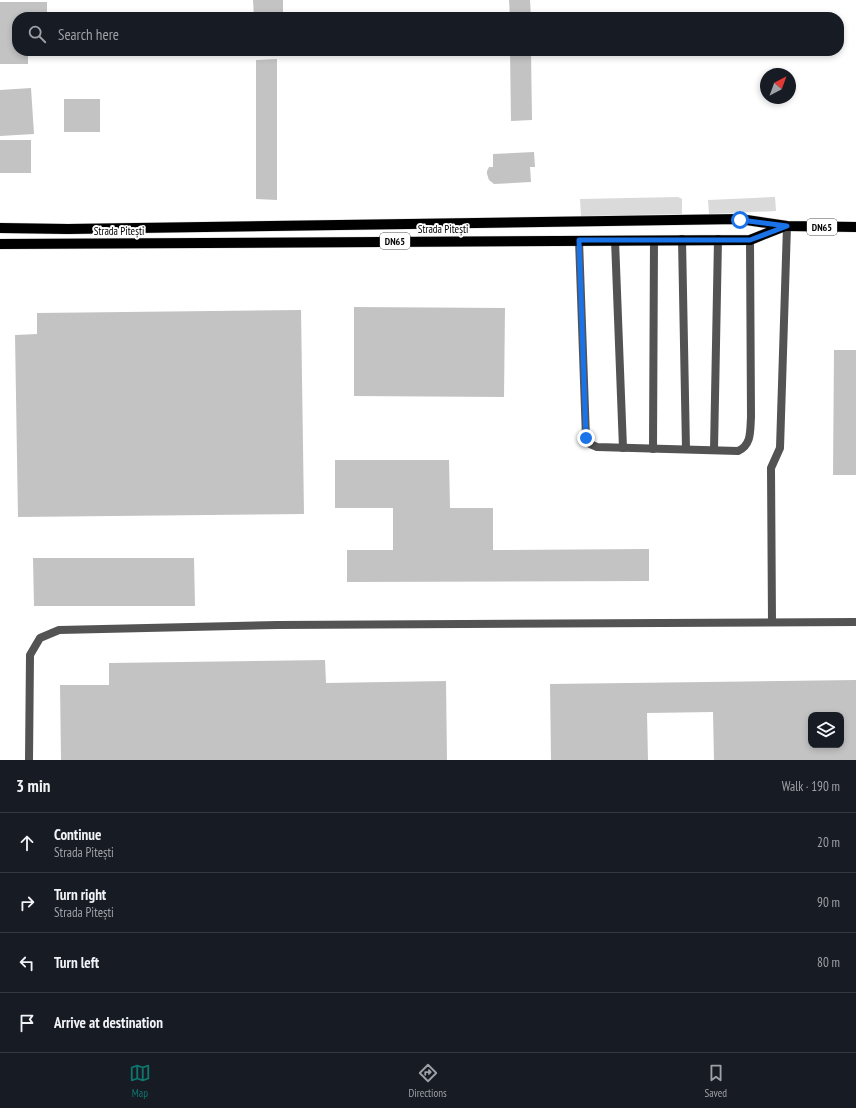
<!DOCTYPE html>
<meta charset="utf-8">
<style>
:root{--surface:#171b24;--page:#242831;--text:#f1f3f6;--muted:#9ea1a6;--line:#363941;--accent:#0f766e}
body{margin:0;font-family:"PT Sans Narrow",sans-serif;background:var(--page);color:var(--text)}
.controls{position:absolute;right:12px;bottom:12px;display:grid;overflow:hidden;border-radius:8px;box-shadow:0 2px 6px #0003}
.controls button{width:36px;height:36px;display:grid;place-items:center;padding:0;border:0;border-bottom:1px solid var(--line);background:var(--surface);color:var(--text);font:20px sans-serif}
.compass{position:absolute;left:760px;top:68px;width:36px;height:36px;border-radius:50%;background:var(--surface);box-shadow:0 2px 6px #0003;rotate:41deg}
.stop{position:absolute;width:12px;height:12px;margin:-9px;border:3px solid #1a73e8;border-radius:50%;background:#fff}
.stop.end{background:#1a73e8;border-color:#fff;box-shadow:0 1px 4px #0008}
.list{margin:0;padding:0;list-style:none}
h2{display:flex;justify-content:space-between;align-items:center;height:52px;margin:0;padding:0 16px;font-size:17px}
h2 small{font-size:13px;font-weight:400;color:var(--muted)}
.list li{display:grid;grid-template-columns:26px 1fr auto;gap:12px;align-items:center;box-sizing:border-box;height:60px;padding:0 16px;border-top:1px solid var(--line)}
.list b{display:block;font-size:15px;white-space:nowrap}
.list p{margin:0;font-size:13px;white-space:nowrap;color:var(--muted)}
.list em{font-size:13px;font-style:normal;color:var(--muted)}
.icon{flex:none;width:22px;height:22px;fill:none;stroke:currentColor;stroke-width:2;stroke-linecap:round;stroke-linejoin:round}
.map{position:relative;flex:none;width:856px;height:760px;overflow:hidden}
.search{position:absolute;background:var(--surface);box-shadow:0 2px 6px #0003;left:12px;right:12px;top:12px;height:44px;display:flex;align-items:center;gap:10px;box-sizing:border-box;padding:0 14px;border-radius:16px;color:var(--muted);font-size:15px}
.sheet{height:292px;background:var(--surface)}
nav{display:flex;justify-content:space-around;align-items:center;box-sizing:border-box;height:56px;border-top:1px solid var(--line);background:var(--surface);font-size:11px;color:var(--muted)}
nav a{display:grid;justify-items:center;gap:2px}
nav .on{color:var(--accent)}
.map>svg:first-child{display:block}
</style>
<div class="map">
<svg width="856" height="760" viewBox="0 0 856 760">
<rect width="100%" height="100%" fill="#fff"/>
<g fill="#dadada">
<polygon points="678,197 682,199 682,214 581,216 580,199"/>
<polygon points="775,197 776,211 709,214 708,200"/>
</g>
<g fill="#c3c3c3" fill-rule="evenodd">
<polygon points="253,0 283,0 283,17 254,17"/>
<polygon points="509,0 530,0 531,17 510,17"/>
<polygon points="0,2 47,2 47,17 17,17 17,51 48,51 48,55 28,55 28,64 0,64"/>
<polygon points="510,51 531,51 532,120 511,121"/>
<polygon points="277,59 277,200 256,199 256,60"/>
<polygon points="31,88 34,134 0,136 0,90"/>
<rect x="64" y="99" width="36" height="33"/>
<rect x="0" y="140" width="31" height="33"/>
<polygon points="534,152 535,167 530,167 531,182 494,184 489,180 487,174 487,171 489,167 493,167 493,154"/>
<polygon points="354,307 505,308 504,397 354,396"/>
<polygon points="301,310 304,514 18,517 15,335 37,334 37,313"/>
<polygon points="834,350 856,350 856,475 833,475"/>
<polygon points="335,460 449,460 450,508 493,508 493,550 649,549 649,581 347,582 347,550 393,550 393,508 335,508"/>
<polygon points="33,558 194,558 195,606 34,606"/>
<polygon points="325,660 326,683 446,681 447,760 61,760 60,685 109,685 109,663"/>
<path d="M856 680V760H714L713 712 647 713 648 760H551L550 684ZM811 715H841V745H811Z"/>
</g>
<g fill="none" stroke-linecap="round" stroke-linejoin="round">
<g stroke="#dbdbdb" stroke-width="11">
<g id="primary">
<polyline points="0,228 68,229 740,219 787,226 856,227"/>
<polyline points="0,244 750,240 785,226"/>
</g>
</g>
<g stroke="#535353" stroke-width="8">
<polyline points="682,239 686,449"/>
<path d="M579 240 586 438 590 444 597 447 738 451C752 445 750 430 751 417L750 240"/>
<polyline points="615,240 623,448"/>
<polyline points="653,449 654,240"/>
<polyline points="714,450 718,239"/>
<polyline points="772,622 771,468 780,448 787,226"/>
<polyline points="29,760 30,655 40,638 59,630 278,625 856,622"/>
</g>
<use href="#primary" stroke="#000" stroke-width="10"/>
</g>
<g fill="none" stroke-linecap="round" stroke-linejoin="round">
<polyline stroke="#1a73e8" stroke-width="5" points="586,438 579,240 750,240 787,226 740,220"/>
</g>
<g text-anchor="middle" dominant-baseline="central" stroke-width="4" stroke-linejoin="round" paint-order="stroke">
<g fill="#fff" stroke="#4c4c4c" stroke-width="1">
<rect x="807" y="219" width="30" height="16" rx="3"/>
<rect x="380" y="233" width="30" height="16" rx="3"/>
</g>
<g font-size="10" font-weight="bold" fill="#000">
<text x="822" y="227">DN65</text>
<text x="395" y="241">DN65</text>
</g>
<g font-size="11" fill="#000" stroke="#fff">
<text x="443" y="229">Strada Pitești</text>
<text x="119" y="231">Strada Pitești</text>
</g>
</g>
</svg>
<div class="controls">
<button><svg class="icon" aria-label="layers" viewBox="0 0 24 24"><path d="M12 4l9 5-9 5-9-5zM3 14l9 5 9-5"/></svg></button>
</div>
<svg class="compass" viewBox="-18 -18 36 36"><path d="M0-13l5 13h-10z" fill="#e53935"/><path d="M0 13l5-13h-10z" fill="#9ea1a6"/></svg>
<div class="stop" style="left:740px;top:220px"></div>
<div class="stop end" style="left:586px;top:438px"></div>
<div class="search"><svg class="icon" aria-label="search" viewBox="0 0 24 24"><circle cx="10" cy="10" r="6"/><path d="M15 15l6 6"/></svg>Search here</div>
</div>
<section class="sheet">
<h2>3 min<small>Walk · 190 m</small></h2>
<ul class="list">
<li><svg class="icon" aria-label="ahead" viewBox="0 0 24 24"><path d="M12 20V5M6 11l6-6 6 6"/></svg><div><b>Continue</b><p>Strada Pitești</p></div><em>20 m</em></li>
<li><svg class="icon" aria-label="right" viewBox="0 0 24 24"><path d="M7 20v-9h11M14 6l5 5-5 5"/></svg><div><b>Turn right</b><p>Strada Pitești</p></div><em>90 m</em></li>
<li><svg class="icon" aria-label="left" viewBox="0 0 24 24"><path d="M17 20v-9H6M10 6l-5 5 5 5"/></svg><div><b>Turn left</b></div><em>80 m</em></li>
<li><svg class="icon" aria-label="arrive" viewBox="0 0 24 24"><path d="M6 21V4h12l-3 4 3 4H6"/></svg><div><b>Arrive at destination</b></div></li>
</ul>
</section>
<nav>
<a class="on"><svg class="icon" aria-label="map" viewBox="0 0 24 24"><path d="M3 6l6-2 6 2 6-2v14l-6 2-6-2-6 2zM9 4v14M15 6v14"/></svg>Map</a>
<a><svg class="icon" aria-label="directions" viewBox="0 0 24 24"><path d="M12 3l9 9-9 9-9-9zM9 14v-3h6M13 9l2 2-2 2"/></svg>Directions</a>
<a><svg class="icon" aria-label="saved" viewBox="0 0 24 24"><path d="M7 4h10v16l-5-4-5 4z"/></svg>Saved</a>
</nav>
